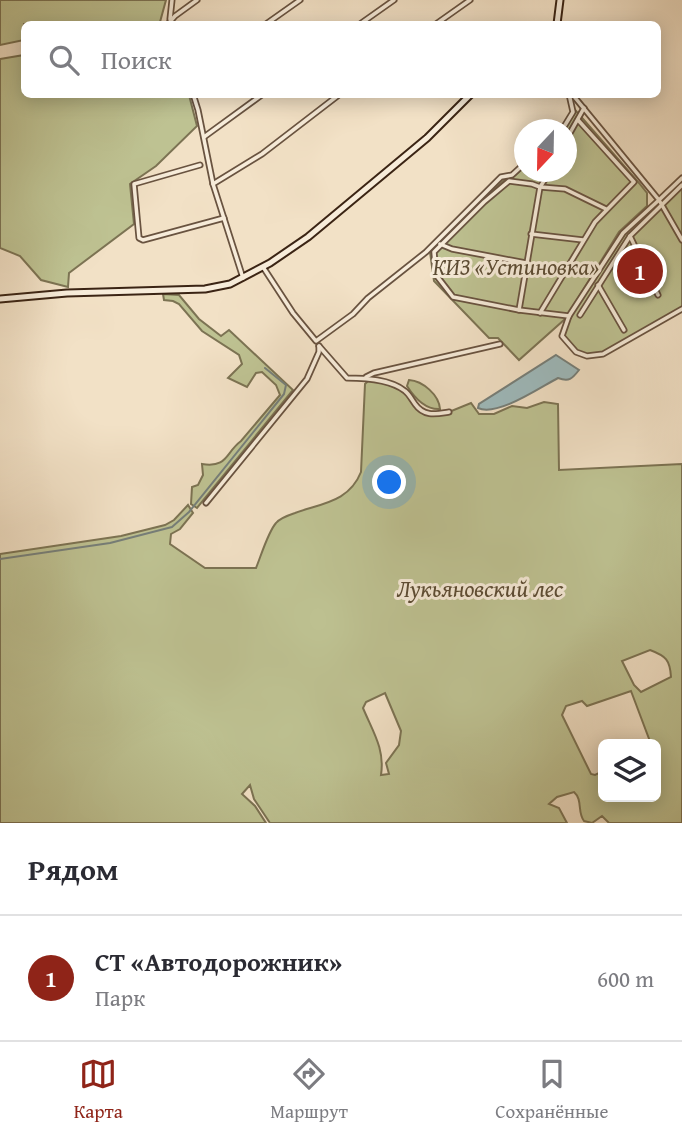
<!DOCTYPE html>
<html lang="ru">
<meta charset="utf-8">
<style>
:root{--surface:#fff;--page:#f7f7f7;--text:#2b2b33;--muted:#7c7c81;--line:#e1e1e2;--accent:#8f2418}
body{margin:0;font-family:"Gentium Book Plus",serif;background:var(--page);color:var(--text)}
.controls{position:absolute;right:21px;bottom:21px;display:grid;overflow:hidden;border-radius:10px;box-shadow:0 4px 18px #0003}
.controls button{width:63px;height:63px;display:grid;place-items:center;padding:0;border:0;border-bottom:2px solid var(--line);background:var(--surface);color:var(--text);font:35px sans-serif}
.compass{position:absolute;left:514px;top:119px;width:63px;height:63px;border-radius:50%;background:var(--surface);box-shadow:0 4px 18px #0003;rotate:202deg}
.you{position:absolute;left:390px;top:483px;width:24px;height:24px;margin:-18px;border:5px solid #fff;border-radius:50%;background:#1a73e8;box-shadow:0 0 0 10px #1a73e833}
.badge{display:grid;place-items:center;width:46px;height:46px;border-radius:50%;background:var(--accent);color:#fff;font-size:23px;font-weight:700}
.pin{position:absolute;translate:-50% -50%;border:4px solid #fff;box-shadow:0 2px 7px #0006}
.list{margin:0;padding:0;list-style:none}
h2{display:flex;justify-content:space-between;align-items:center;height:91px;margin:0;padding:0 28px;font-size:30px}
h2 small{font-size:23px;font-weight:400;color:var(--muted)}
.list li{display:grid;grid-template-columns:46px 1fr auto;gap:21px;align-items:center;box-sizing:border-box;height:126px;padding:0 28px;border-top:2px solid var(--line)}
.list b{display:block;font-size:26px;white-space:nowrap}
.list p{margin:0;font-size:23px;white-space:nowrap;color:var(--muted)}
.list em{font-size:23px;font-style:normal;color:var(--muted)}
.icon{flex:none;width:38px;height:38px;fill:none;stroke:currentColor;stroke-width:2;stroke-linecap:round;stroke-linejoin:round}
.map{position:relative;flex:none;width:682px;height:823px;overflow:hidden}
.search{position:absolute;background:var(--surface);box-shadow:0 4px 18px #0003;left:21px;right:21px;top:21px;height:77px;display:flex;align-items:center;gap:18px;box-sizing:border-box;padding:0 24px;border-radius:10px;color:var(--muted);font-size:26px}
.sheet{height:217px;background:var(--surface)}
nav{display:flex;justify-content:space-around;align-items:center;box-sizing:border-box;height:98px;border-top:2px solid var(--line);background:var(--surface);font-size:19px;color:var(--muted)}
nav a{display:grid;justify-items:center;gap:4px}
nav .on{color:var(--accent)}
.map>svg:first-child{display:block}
</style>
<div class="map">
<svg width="682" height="823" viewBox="0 0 682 823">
<rect width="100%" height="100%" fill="#f2e1c6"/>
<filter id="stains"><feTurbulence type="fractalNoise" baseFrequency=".00286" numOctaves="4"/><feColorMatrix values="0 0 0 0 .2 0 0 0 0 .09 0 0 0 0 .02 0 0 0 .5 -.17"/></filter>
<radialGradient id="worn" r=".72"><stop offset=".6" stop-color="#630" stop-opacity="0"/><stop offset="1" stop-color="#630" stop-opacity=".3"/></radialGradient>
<g fill="#bec292" stroke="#7c7353" stroke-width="2" fill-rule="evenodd">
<polygon points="0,0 166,0 160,22 132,24 24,24 24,40 0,45"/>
<polygon points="24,55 24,94 189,95 197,126 156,166 130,184 134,224 69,273 68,287 41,280 20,256 0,248 0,59"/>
<polygon points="576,111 639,183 647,193 647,206 619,232 565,319 519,360 498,338 489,338 434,281 430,252 505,179 511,179 524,167 524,172 566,172 566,130 564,129"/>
<polygon points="682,178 682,308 603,354 587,356 576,352 562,336 569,316 623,233"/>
<path d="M163 294 179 295 199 319 221 336 229 330 293 390 197 508 191 504 192 487 198 485 203 475 202 464C228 468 225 453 241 441L280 395 276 385 262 372 256 373 247 387 228 378 242 364 239 355 202 331 179 304 173 301 164 300Z"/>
<path d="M371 378 407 392 417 408 426 413 449 412 471 403 479 414H494L512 406 527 408 544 402 558 404 559 470 682 464V823H609L602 816 592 823 584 821C577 812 583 800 574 792L557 797 549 804 559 808 567 823H270L254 799 250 785 242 794 255 806 266 823H0V554L121 536 165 525 174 520 188 505 193 513 180 529 171 534 170 544 205 568H256C261 556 268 532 276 523 280 518 289 515 295 513 322 503 349 502 361 472L365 384ZM650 650C666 656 670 660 671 677L641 692 634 685 622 661ZM631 691 651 744H656V797H603V771L595 775 591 774 562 715 566 706 582 701 587 706ZM385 693 401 731 399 745 386 763 389 774 381 775C385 749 373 732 363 708L366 702Z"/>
<path d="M409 380C423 381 439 395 440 409 425 410 414 397 407 386Z"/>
</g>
<path fill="#9ebbbe" stroke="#767f7a" stroke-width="2" d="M556 355 579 370C572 379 569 382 558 378 539 388 497 417 478 408L479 404Z"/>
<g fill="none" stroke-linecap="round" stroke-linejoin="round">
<polyline stroke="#767f7a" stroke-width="2" points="0,559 110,543 172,527 189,512 284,394 286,385 265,368"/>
<g stroke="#695340" stroke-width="7">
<g id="street">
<polyline points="170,19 172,0"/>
<polyline points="168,24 175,16 197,0"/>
<polyline points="266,24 300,0"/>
<polyline points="360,24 394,0"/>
<polyline points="436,24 470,0"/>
<polyline points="193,94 198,110 213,184 243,278"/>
<polyline points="572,94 659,200 623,233 569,316 562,336 576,352 587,356 603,354 682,309"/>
<polyline points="562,130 573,112 569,94"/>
<polyline points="204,137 263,94"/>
<polyline points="566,140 584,108"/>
<polyline points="200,165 134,184 139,238 143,240 224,218"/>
<polyline points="682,178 659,200 682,240"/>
<polyline points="213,184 262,154 340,94"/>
<polyline points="531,234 583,240"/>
<polyline points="630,236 658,295"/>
<polyline points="440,244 452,249 526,263"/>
<polyline points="263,267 293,313 316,341 353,314 368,298 426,252 501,177 512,175 524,164"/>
<polyline points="598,285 624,330"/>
<polyline points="519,310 540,187 550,172"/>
<polyline points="540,313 595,222 634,182 578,120"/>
<polyline points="580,315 630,236 682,185"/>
<polyline points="569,316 519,310 453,297 436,275 434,252 484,202 509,181 532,184 540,187 565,189 606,209"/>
<path d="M319 346 347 378C365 378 390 379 405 391 409 394 412 400 415 404 424 417 436 414 449 412"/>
<polyline points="366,377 374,373 500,344"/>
<polyline points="206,503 307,379 319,352 319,346"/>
</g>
</g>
<g stroke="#3b2414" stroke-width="9">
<g id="secondary">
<polyline points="557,24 560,0"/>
<polyline points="0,299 67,293 205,289 230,284 270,263 308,237 427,138 471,94"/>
</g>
</g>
<use href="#street" stroke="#f7ecda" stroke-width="3.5"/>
<use href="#secondary" stroke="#f7ecda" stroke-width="5"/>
</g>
<g text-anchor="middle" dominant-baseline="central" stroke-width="6" stroke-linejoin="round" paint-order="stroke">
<g font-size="23" font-style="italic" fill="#5c4c34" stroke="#f7ecda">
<text x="516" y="266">КИЗ «Устиновка»</text>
<text x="480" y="588">Лукьяновский лес</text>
</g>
</g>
<rect width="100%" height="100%" filter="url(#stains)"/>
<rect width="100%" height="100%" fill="url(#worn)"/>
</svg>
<div class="controls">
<button><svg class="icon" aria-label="layers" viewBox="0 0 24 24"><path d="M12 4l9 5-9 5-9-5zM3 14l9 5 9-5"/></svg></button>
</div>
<svg class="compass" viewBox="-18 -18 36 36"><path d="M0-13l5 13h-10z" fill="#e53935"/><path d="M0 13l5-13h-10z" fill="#7c7c81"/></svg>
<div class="you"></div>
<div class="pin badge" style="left:640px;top:271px">1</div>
<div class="search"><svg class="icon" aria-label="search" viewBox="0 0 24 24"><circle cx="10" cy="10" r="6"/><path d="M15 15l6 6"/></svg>Поиск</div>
</div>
<section class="sheet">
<h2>Рядом<small></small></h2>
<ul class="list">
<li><span class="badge">1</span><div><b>СТ «Автодорожник»</b><p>Парк</p></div><em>600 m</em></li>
</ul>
</section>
<nav>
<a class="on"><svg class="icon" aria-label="map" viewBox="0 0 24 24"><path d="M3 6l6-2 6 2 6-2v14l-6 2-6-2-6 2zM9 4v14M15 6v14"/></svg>Карта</a>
<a><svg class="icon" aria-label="directions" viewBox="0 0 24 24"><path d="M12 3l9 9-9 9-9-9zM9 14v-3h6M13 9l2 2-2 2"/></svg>Маршрут</a>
<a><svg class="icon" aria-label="saved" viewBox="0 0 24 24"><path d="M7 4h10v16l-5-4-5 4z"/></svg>Сохранённые</a>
</nav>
